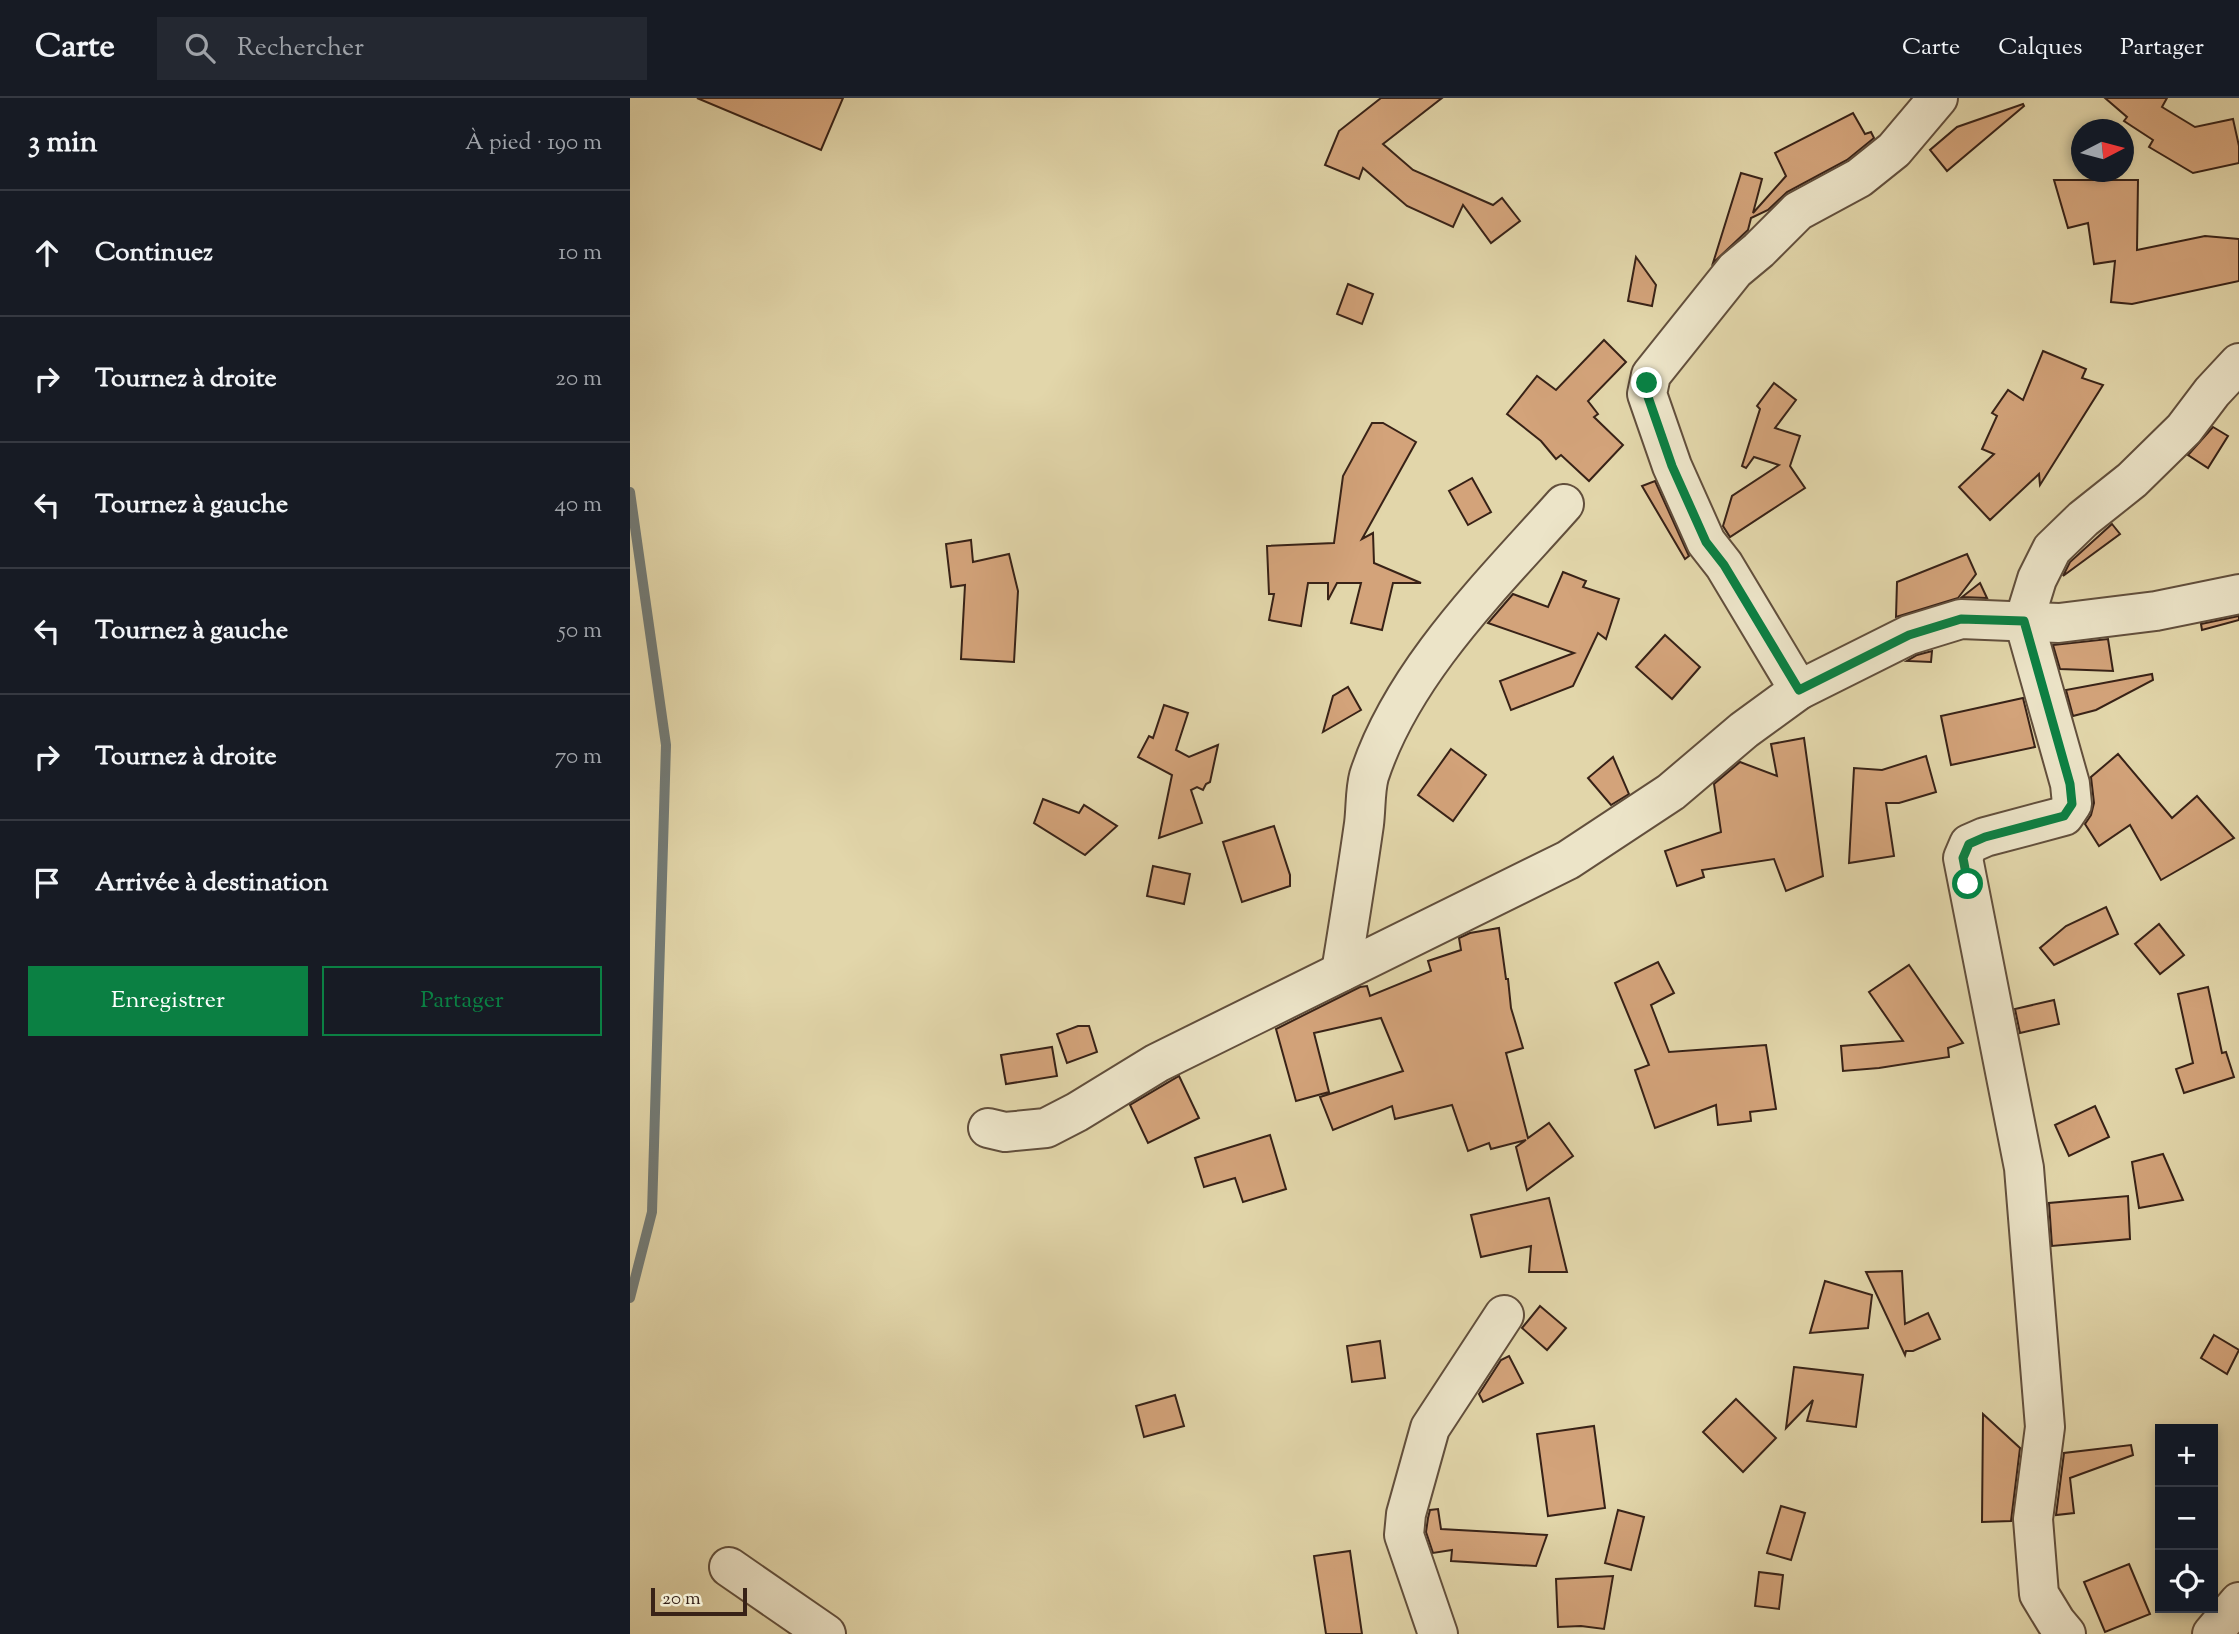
<!DOCTYPE html>
<html lang="fr">
<meta charset="utf-8">
<style>
:root{--surface:#171b24;--page:#242831;--text:#f1f3f6;--muted:#9ea1a6;--line:#363941;--accent:#0b8043}
body{margin:0;font-family:"Sorts Mill Goudy",serif;background:var(--page);color:var(--text)}
.controls{position:absolute;right:21px;bottom:21px;display:grid;overflow:hidden;border-radius:0px;box-shadow:0 4px 10px #0003}
.controls button{width:63px;height:63px;display:grid;place-items:center;padding:0;border:0;border-bottom:2px solid var(--line);background:var(--surface);color:var(--text);font:35px sans-serif}
.compass{position:absolute;left:1441px;top:21px;width:63px;height:63px;border-radius:50%;background:var(--surface);box-shadow:0 4px 10px #0003;rotate:84deg}
.scale{position:absolute;left:21px;bottom:18px;width:96px;box-sizing:border-box;padding-left:7px;border:4px solid #382217;border-top:0;font-size:19px;line-height:24px;white-space:nowrap;color:#382217;-webkit-text-stroke:5px #ece4c8;paint-order:stroke}
.stop{position:absolute;width:21px;height:21px;margin:-16px;border:5px solid #0b8043;border-radius:50%;background:#fff}
.stop.end{background:#0b8043;border-color:#fff;box-shadow:0 2px 7px #0008}
.list{margin:0;padding:0;list-style:none}
h2{display:flex;justify-content:space-between;align-items:center;height:91px;margin:0;padding:0 28px;font-size:30px}
h2 small{font-size:23px;font-weight:400;color:var(--muted)}
.list li{display:grid;grid-template-columns:46px 1fr auto;gap:21px;align-items:center;box-sizing:border-box;height:126px;padding:0 28px;border-top:2px solid var(--line)}
.list b{display:block;font-size:26px;white-space:nowrap}
.list em{font-size:23px;font-style:normal;color:var(--muted)}
.actions{display:flex;gap:14px;padding:21px 28px}
.actions a{flex:1;padding:16px 0;border:2px solid var(--accent);border-radius:0px;text-align:center;font-size:24px;color:var(--accent)}
.actions .main{background:var(--accent);color:#fff}
.icon{flex:none;width:38px;height:38px;fill:none;stroke:currentColor;stroke-width:2;stroke-linecap:round;stroke-linejoin:round}
.map{position:relative;flex:none;width:1609px;height:1536px;overflow:hidden}
header{display:flex;align-items:center;gap:42px;box-sizing:border-box;height:98px;padding:0 35px;background:var(--surface);border-bottom:2px solid var(--line)}
header strong{font-size:33px}
nav{display:flex;gap:38px;margin-inline-start:auto;font-size:24px}
.search{width:490px;height:63px;background:var(--page);display:flex;align-items:center;gap:18px;box-sizing:border-box;padding:0 24px;border-radius:0px;color:var(--muted);font-size:26px}
main{display:flex}
aside{flex:1;background:var(--surface)}
.map>svg:first-child{display:block}
</style>
<header>
<strong>Carte</strong>
<div class="search"><svg class="icon" aria-label="search" viewBox="0 0 24 24"><circle cx="10" cy="10" r="6"/><path d="M15 15l6 6"/></svg>Rechercher</div>
<nav><a>Carte</a><a>Calques</a><a>Partager</a></nav>
</header>
<main>
<aside>
<h2>3 min<small>À pied · 190 m</small></h2>
<ul class="list">
<li><svg class="icon" aria-label="ahead" viewBox="0 0 24 24"><path d="M12 20V5M6 11l6-6 6 6"/></svg><div><b>Continuez</b></div><em>10 m</em></li>
<li><svg class="icon" aria-label="right" viewBox="0 0 24 24"><path d="M7 20v-9h11M14 6l5 5-5 5"/></svg><div><b>Tournez à droite</b></div><em>20 m</em></li>
<li><svg class="icon" aria-label="left" viewBox="0 0 24 24"><path d="M17 20v-9H6M10 6l-5 5 5 5"/></svg><div><b>Tournez à gauche</b></div><em>40 m</em></li>
<li><svg class="icon" aria-label="left" viewBox="0 0 24 24"><path d="M17 20v-9H6M10 6l-5 5 5 5"/></svg><div><b>Tournez à gauche</b></div><em>50 m</em></li>
<li><svg class="icon" aria-label="right" viewBox="0 0 24 24"><path d="M7 20v-9h11M14 6l5 5-5 5"/></svg><div><b>Tournez à droite</b></div><em>70 m</em></li>
<li><svg class="icon" aria-label="arrive" viewBox="0 0 24 24"><path d="M6 21V4h12l-3 4 3 4H6"/></svg><div><b>Arrivée à destination</b></div></li>
</ul>
<div class="actions"><a class="main">Enregistrer</a><a>Partager</a></div>
</aside>
<div class="map">
<svg width="1609" height="1536" viewBox="0 0 1609 1536">
<rect width="100%" height="100%" fill="#e2d6aa"/>
<filter id="stains"><feTurbulence type="fractalNoise" baseFrequency=".00286" numOctaves="4"/><feColorMatrix values="0 0 0 0 .2 0 0 0 0 .09 0 0 0 0 .02 0 0 0 .5 -.17"/></filter>
<radialGradient id="worn" r=".72"><stop offset=".6" stop-color="#630" stop-opacity="0"/><stop offset="1" stop-color="#630" stop-opacity=".3"/></radialGradient>
<g fill="none" stroke-linecap="round" stroke-linejoin="round">
<polyline stroke="#737b76" stroke-width="10" points="0,394 36,647 22,1114 0,1200"/>
</g>
<g fill="#d3a37a" stroke="#382217" stroke-width="2">
<polygon points="67,0 213,0 191,52"/>
<polygon points="751,0 812,0 753,46 783,72 863,107 872,100 890,123 861,145 833,107 823,129 777,108 733,70 729,81 695,67 709,33"/>
<polygon points="1475,0 1537,0 1532,9 1565,29 1603,21 1609,48 1609,65 1563,75 1519,49 1523,42 1494,23 1497,19"/>
<polygon points="1393,6 1394,8 1317,73 1300,52 1327,29"/>
<polygon points="1223,15 1235,36 1241,34 1244,40 1217,62 1157,94 1138,112 1121,120 1118,132 1083,165 1111,75 1132,81 1123,115 1156,78 1145,55"/>
<polygon points="1424,82 1508,82 1507,152 1575,138 1609,141 1609,183 1502,206 1481,204 1485,163 1464,166 1458,125 1438,130"/>
<polygon points="1006,159 1026,187 1022,208 998,203"/>
<polygon points="718,186 743,196 732,226 707,216"/>
<polygon points="974,242 996,264 958,303 968,316 964,319 993,347 959,383 931,357 926,361 911,343 877,316 907,278 926,292"/>
<polygon points="1413,253 1456,271 1452,280 1473,287 1410,387 1409,376 1360,422 1329,389 1364,356 1352,351 1367,318 1362,315 1378,292 1393,302"/>
<polygon points="1144,285 1166,302 1145,330 1170,338 1160,368 1175,390 1100,439 1093,428 1102,398 1149,367 1124,359 1116,370 1112,368 1130,311 1127,308"/>
<polygon points="742,325 753,325 786,344 732,441 743,435 744,465 791,485 763,485 752,532 721,525 731,485 707,485 698,502 698,485 678,485 671,528 639,522 644,496 639,496 637,448 704,445 713,378"/>
<polygon points="1583,329 1598,338 1578,370 1558,357"/>
<polygon points="842,380 861,414 838,427 819,393"/>
<polygon points="1025,383 1059,458 1055,461 1012,388"/>
<polygon points="1482,426 1490,436 1433,478 1440,464"/>
<polygon points="341,442 343,464 379,456 388,493 384,564 331,561 335,487 321,489 316,446"/>
<polygon points="1337,456 1346,476 1328,500 1266,519 1267,484"/>
<polygon points="933,474 956,483 953,489 989,501 976,541 968,535 943,588 881,612 870,583 944,555 858,525 883,496 918,509"/>
<polygon points="1350,485 1357,500 1332,499"/>
<polygon points="1609,518 1609,522 1572,532 1571,526"/>
<polygon points="1035,537 1070,569 1042,601 1006,569"/>
<polygon points="1478,541 1483,573 1430,571 1423,547"/>
<polygon points="1302,553 1301,564 1277,563 1287,557"/>
<polygon points="1522,576 1523,582 1466,612 1443,618 1436,592"/>
<polygon points="718,589 731,612 693,634 703,598"/>
<polygon points="1393,600 1405,649 1321,667 1311,618"/>
<polygon points="534,607 558,615 546,652 559,659 588,647 580,684 576,686 573,692 567,689 561,692 572,725 529,740 542,677 508,659 519,638 523,640"/>
<polygon points="1174,640 1193,778 1156,793 1144,761 1072,772 1074,779 1047,788 1035,753 1091,734 1084,686 1110,664 1147,678 1141,646"/>
<polygon points="821,651 856,677 823,723 788,697"/>
<polygon points="1488,656 1542,720 1567,698 1604,740 1531,782 1500,727 1469,748 1455,726 1461,717 1464,705 1461,679"/>
<polygon points="1296,658 1306,694 1269,705 1256,705 1264,758 1219,765 1224,670 1252,672"/>
<polygon points="983,659 999,696 981,707 958,680"/>
<polygon points="413,701 449,715 454,707 487,728 455,757 404,725"/>
<polygon points="644,728 660,777 660,788 612,804 593,744"/>
<polygon points="523,768 560,776 554,806 517,798"/>
<polygon points="1476,809 1488,836 1424,867 1410,850 1436,828"/>
<polygon points="1529,826 1554,857 1530,876 1505,846"/>
<polygon points="869,830 876,881 878,881 881,910 893,950 876,955 898,1040 919,1025 943,1058 897,1092 886,1049 896,1042 861,1051 859,1045 838,1053 822,1007 765,1021 762,1008 703,1032 690,999 773,973 751,920 684,935 699,994 666,1003 646,931 730,889 737,888 740,898 801,873 798,863 831,852 829,840 840,835"/>
<polygon points="1028,864 1044,895 1021,907 1039,954 1136,947 1146,1011 1120,1014 1121,1023 1088,1027 1086,1007 1025,1030 1005,972 1019,967 985,885"/>
<polygon points="1279,867 1333,945 1318,950 1319,959 1249,970 1213,973 1211,948 1273,943 1239,894"/>
<polygon points="1578,889 1592,955 1596,954 1604,979 1554,995 1546,971 1563,965 1548,896"/>
<polygon points="1424,902 1429,926 1390,935 1385,911"/>
<polygon points="448,928 459,928 467,954 437,965 427,936"/>
<polygon points="422,949 427,978 376,986 371,957"/>
<polygon points="549,978 569,1020 518,1045 500,1007"/>
<polygon points="1465,1008 1479,1039 1439,1058 1425,1027"/>
<polygon points="640,1037 656,1091 613,1104 605,1080 574,1089 565,1060"/>
<polygon points="1533,1056 1553,1102 1509,1110 1502,1064"/>
<polygon points="1498,1098 1500,1141 1422,1148 1419,1105"/>
<polygon points="919,1100 937,1174 899,1174 901,1148 851,1159 841,1117"/>
<polygon points="1272,1173 1275,1226 1298,1215 1310,1241 1283,1253 1276,1253 1275,1257 1236,1174"/>
<polygon points="1195,1183 1242,1197 1238,1230 1180,1235"/>
<polygon points="910,1208 936,1230 917,1252 892,1230"/>
<polygon points="1584,1237 1609,1252 1597,1276 1571,1260"/>
<polygon points="750,1243 755,1280 722,1284 717,1248"/>
<polygon points="879,1258 893,1285 853,1304 849,1296 871,1262"/>
<polygon points="1164,1269 1233,1277 1226,1329 1177,1323 1183,1302 1156,1330"/>
<polygon points="545,1297 554,1328 514,1339 506,1308"/>
<polygon points="1106,1301 1146,1340 1113,1374 1073,1334"/>
<polygon points="1353,1316 1390,1350 1381,1423 1352,1424"/>
<polygon points="964,1328 975,1410 918,1418 907,1336"/>
<polygon points="1501,1347 1503,1357 1440,1380 1444,1415 1426,1417 1434,1355"/>
<polygon points="1151,1408 1175,1415 1161,1462 1137,1455"/>
<polygon points="808,1411 811,1431 917,1437 906,1468 821,1463 822,1452 803,1455 796,1434 798,1420 800,1412"/>
<polygon points="988,1412 1014,1419 1001,1472 975,1465"/>
<polygon points="720,1453 732,1536 696,1536 684,1458"/>
<polygon points="1499,1466 1520,1516 1475,1534 1454,1484"/>
<polygon points="1129,1474 1153,1477 1149,1511 1125,1508"/>
<polygon points="983,1478 974,1531 951,1528 928,1529 926,1481"/>
</g>
<g fill="none" stroke-linecap="round" stroke-linejoin="round">
<g stroke="#624f3c" stroke-width="42">
<g id="minor">
<polyline points="1169,592 1094,467 1076,444 1042,368 1017,296 1021,277 1105,172 1129,152 1168,113 1229,80 1264,52 1308,0"/>
<path d="M711 874C719 825 727 775 734 726 736 710 735 693 739 678 773 573 863 486 934 406"/>
<polyline points="358,1030 375,1034 416,1030 447,1014 527,965 938,762 1041,694 1114,632 1169,592 1279,537 1331,521 1429,525 1526,513 1609,496"/>
<polyline points="99,1469 196,1536"/>
<polyline points="808,1536 774,1437 776,1416 800,1330 874,1217"/>
<polyline points="1436,1536 1426,1524 1409,1496 1403,1421 1415,1329 1394,1070 1333,760 1339,746 1355,739 1434,718 1442,706 1440,686 1394,523 1407,481 1422,451 1453,421 1502,382 1554,331 1582,294 1609,265"/>
<polyline points="1582,1536 1609,1504"/>
</g>
</g>
<use href="#minor" stroke="#ece4c8" stroke-width="38"/>
</g>
<g fill="none" stroke-linecap="round" stroke-linejoin="round">
<polyline stroke="#0b8043" stroke-width="9" points="1017,285 1017,296 1042,368 1076,444 1094,467 1169,592 1279,537 1331,521 1394,523 1440,686 1442,706 1434,718 1355,739 1339,746 1333,760 1338,786"/>
</g>
<rect width="100%" height="100%" filter="url(#stains)"/>
<rect width="100%" height="100%" fill="url(#worn)"/>
</svg>
<div class="controls">
<button>+</button>
<button>−</button>
<button><svg class="icon" aria-label="locate" viewBox="0 0 24 24"><circle cx="12" cy="12" r="6"/><path d="M12 2v4M12 18v4M2 12h4M18 12h4"/></svg></button>
</div>
<svg class="compass" viewBox="-18 -18 36 36"><path d="M0-13l5 13h-10z" fill="#e53935"/><path d="M0 13l5-13h-10z" fill="#9ea1a6"/></svg>
<div class="scale">20 m</div>
<div class="stop" style="left:1338px;top:786px"></div>
<div class="stop end" style="left:1017px;top:285px"></div>
</div>
</main>
